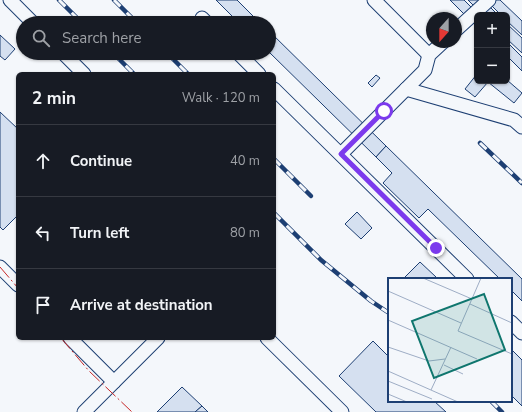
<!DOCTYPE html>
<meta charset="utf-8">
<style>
:root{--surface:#171b24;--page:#20242c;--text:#f1f3f6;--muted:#9ea1a6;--line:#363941}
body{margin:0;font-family:"Nunito Sans",sans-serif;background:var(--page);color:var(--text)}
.controls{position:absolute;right:12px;top:12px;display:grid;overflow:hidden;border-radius:6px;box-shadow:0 1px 3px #0004}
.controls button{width:36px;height:36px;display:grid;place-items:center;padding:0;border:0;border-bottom:1px solid var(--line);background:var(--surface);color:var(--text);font:20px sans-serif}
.compass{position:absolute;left:426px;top:12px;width:36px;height:36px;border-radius:50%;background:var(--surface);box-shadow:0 1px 3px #0004;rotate:201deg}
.stop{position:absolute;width:12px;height:12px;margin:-9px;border:3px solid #7c3aed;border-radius:50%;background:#fff}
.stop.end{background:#7c3aed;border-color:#fff;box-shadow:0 1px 4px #0008}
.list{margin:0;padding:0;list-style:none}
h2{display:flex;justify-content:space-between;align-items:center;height:52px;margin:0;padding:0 16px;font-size:17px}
h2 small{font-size:13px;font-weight:400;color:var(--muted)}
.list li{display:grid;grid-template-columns:26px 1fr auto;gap:12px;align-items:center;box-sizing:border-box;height:72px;padding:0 16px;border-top:1px solid var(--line)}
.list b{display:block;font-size:15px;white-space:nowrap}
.list em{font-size:13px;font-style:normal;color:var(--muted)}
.icon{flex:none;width:22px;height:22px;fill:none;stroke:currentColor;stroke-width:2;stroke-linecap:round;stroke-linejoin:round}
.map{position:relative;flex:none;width:522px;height:412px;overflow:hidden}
.search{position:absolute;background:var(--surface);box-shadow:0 1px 3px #0004;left:16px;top:16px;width:260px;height:44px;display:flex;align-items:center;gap:10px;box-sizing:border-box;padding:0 14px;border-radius:22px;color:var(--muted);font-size:15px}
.panel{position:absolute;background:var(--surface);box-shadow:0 1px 3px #0004;left:16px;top:72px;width:260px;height:268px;border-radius:6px}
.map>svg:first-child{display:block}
</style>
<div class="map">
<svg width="522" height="412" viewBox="0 0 522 412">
<rect width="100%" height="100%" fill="#f4f7fb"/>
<g fill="#d5e0f0" stroke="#1d3f73">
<polygon points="216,0 237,0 260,23 239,23"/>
<polygon points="450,0 464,0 479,15 477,15 477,27"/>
<polygon points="468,0 483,0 498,15 483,15"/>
<polygon points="486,0 500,0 522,21 522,35 507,21 507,15 501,15"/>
<polygon points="507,24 522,38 522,53 507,39"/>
<polygon points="269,31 386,146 376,157 269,52"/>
<polygon points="0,35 15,49 5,60 0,56"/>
<polygon points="507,42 522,57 522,71 507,56"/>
<polygon points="477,74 477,81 507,81 507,80 522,93 514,103 488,82 475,97 465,89"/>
<polygon points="376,75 380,78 372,87 368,83"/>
<polygon points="0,112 18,129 18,215 3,230 0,227"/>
<polygon points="386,146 522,279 522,301 511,290 511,279 500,279 428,209 419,218 383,183 392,173 376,157"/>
<polygon points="357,212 372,228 361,239 345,224"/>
<polygon points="420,262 436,277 434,279 403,279"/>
<polygon points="373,341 389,357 389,401 434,401 446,412 376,412 339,376"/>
<polygon points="511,349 522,360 522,406 511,395"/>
<polygon points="182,387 202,406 195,412 157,412"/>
<polygon points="202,406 208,412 195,412"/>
</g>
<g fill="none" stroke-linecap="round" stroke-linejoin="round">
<g stroke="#1d3f73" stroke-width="15">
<g id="minor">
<polyline points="10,0 33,23"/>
<polyline points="374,0 429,55"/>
<polyline points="202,18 207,23"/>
<polyline points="456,30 489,0"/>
<polyline points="63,53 84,74"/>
<polyline points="238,53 259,74"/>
<polyline points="274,89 467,279"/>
<polyline points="406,89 514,120 522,127"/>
<polyline points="341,154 425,70 429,55 443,42"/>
<polyline points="0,267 18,285"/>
<polyline points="511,322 522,333"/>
<polyline points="70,338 114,382"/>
<polyline points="267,338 342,412"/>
<polyline points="84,412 158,338"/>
</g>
</g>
<use href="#minor" stroke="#f4f7fb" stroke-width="13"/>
<g stroke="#1d3f73" stroke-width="4.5">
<g id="rail">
<polyline points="59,0 82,23"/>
<polyline points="114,0 137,23"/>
<polyline points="113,53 134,74"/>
<polyline points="167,53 188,74"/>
<polyline points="480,143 522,183"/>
<polyline points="274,159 311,196"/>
<polyline points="274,213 321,260 371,301 389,313"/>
<polyline points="491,401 502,412"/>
</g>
</g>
<use href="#rail" stroke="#f4f7fb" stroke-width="3" stroke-dasharray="9" stroke-linecap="butt"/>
<g stroke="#c62828" stroke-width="1" stroke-dasharray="14 3 2 3" stroke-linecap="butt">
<polyline points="0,267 18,288"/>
<polyline points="61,338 89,371 132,412"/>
</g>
</g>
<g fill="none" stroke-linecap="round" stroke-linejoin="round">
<polyline stroke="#7c3aed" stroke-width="5" points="384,111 341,154 436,248"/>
</g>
<g transform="translate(388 278)">
<rect width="124" height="124" fill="#f4f7fb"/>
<path fill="none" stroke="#9eadc5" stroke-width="1" d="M35 0 84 21M93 0 70 53 124 76M0 13 73 45M82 26 124 45M0 42 89 81M0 69 41 83 57 81M56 87 75 96M0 93 70 124M0 103 44 121M43 112 63 69M0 116 19 124"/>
<path fill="#0f766e" fill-opacity="0.15" stroke="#0f766e" stroke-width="2" d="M96 16 117 72 46 100 24 43Z"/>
<rect width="124" height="124" fill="none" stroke="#1d3f73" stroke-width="2"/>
</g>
</svg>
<div class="controls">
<button>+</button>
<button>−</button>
</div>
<svg class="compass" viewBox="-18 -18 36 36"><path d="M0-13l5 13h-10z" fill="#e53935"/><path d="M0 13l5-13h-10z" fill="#9ea1a6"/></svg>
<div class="stop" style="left:384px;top:111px"></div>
<div class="stop end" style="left:436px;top:248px"></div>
<div class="search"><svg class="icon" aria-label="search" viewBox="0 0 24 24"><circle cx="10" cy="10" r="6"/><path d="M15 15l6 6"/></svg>Search here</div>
<section class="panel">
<h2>2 min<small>Walk · 120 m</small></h2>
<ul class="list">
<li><svg class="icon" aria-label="ahead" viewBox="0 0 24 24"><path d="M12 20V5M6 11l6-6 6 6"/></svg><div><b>Continue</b></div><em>40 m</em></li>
<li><svg class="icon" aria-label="left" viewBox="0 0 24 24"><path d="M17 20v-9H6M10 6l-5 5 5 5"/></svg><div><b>Turn left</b></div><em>80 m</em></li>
<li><svg class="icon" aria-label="arrive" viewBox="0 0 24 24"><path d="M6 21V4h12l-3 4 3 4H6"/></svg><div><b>Arrive at destination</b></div></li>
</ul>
</section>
</div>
